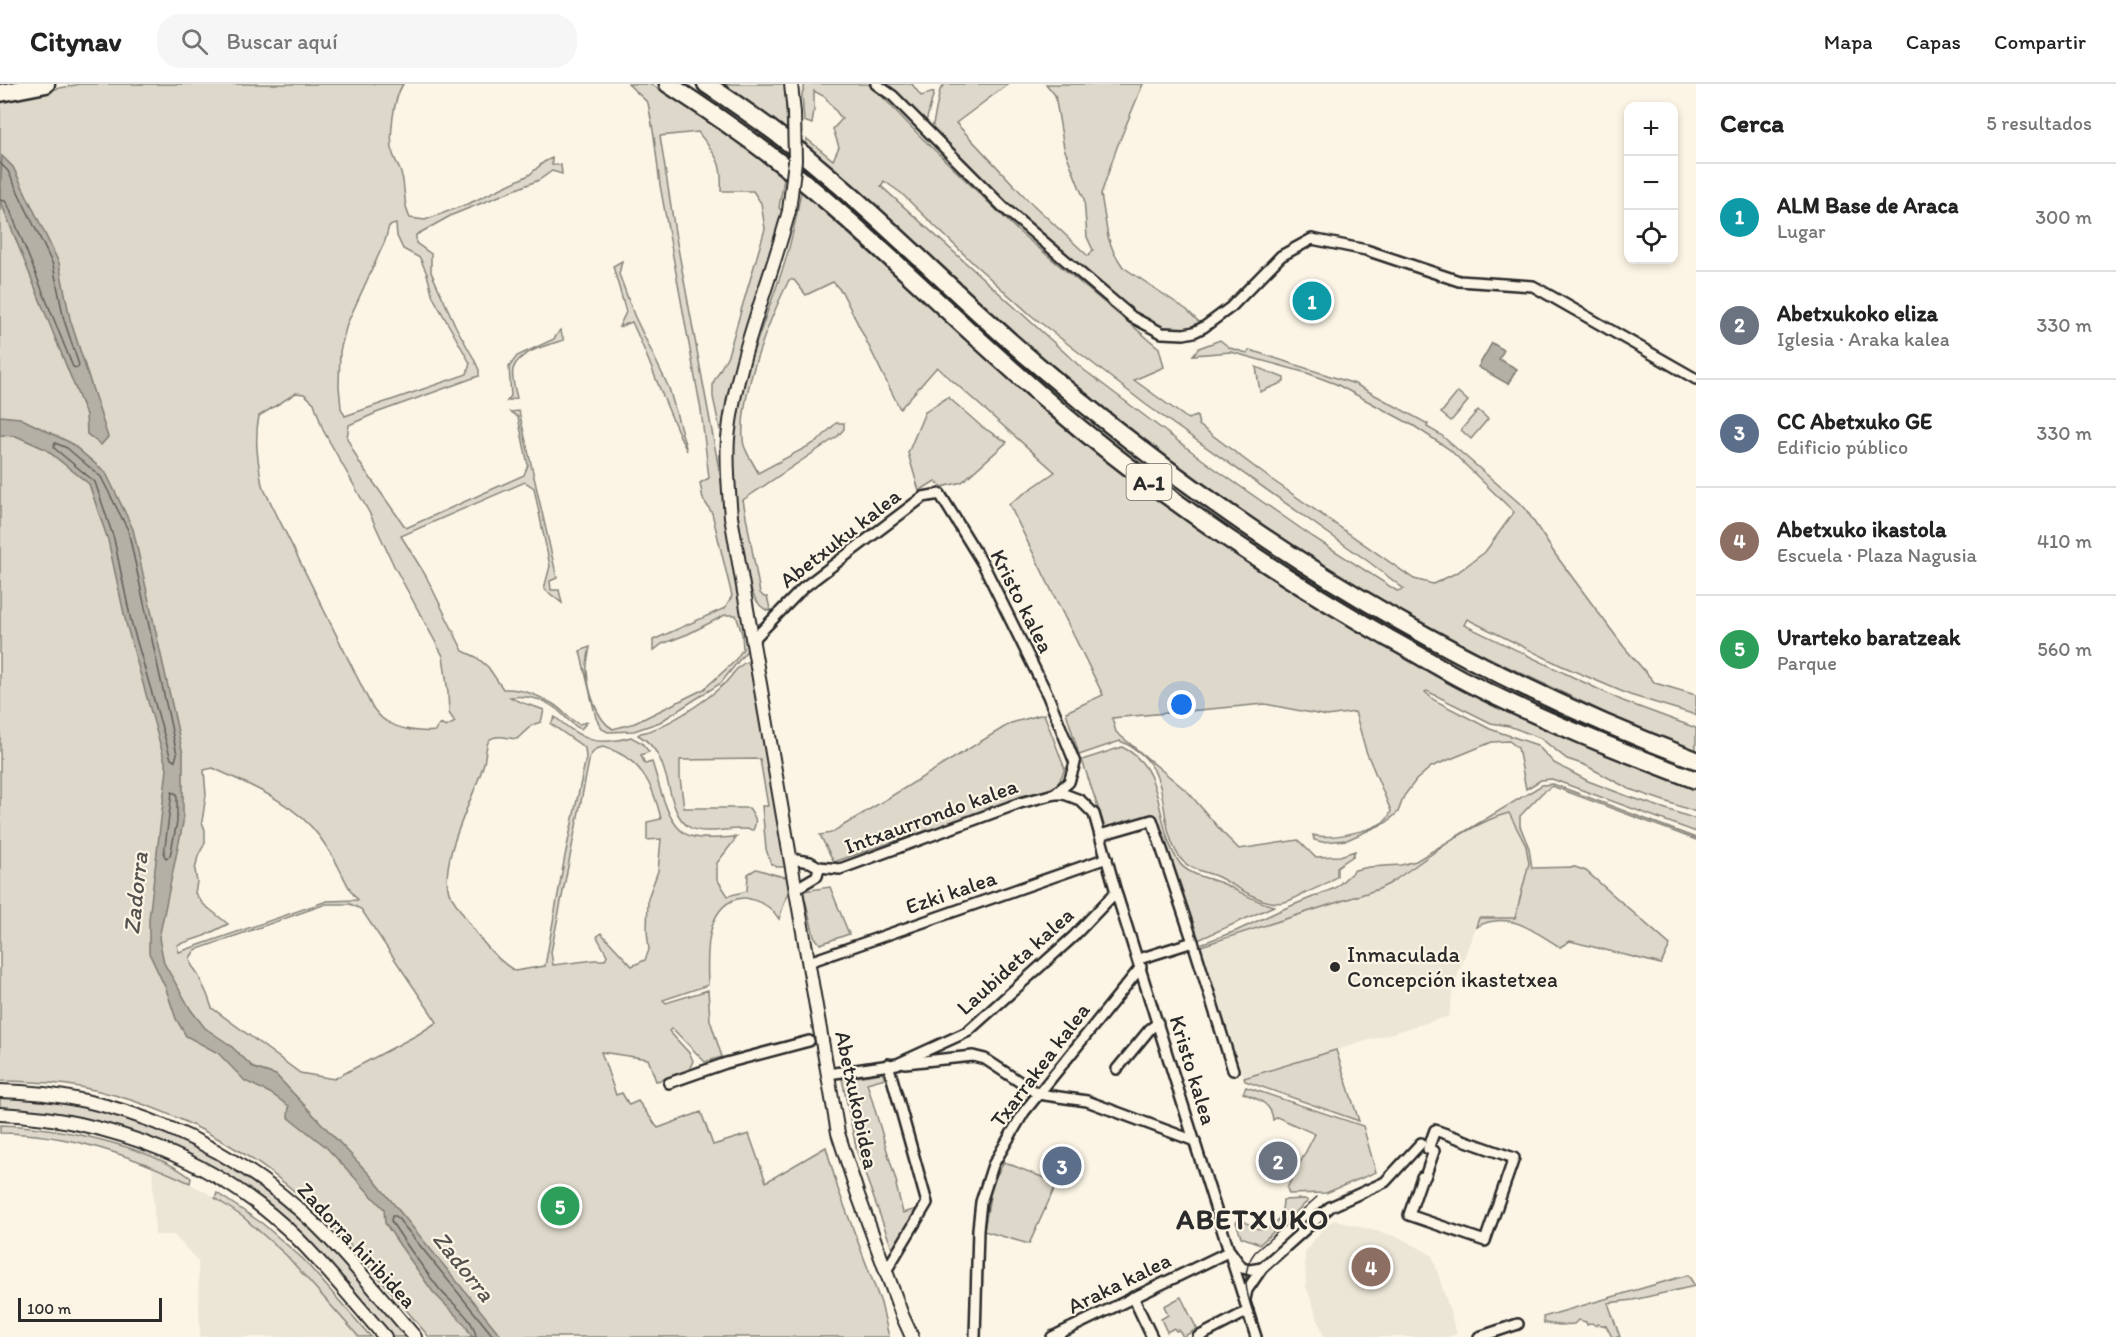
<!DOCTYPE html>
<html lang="es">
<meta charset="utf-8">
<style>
:root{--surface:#fff;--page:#f6f6f6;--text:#222;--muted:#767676;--line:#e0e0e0;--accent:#d93025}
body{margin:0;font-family:Itim,sans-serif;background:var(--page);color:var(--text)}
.controls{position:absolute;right:18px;top:18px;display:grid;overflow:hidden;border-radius:12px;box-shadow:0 3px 9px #0003}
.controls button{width:54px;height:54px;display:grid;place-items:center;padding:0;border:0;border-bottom:2px solid var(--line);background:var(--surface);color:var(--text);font:30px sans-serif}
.scale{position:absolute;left:18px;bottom:15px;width:144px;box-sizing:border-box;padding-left:6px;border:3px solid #2b2b2b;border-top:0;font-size:16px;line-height:21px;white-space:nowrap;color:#2b2b2b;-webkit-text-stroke:4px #fcf5e5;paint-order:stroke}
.you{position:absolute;left:1182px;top:621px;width:21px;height:21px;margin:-15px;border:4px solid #fff;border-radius:50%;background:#1a73e8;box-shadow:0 0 0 9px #1a73e833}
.badge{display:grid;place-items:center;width:39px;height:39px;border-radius:50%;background:var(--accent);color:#fff;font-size:20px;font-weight:700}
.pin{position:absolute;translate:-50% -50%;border:3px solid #fff;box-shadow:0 2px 6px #0006}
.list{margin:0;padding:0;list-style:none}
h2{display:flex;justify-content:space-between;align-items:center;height:78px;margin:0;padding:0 24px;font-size:26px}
h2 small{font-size:20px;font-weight:400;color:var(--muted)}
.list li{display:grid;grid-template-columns:39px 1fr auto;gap:18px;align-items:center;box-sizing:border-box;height:108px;padding:0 24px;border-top:2px solid var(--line)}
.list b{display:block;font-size:22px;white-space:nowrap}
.list p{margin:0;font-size:20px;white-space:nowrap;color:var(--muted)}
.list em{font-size:20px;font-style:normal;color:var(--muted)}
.icon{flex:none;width:33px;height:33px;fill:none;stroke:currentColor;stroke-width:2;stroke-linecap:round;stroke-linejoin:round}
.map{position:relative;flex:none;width:1696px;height:1253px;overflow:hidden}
header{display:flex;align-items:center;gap:36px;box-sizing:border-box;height:84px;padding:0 30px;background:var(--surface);border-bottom:2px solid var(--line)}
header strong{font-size:28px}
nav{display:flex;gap:33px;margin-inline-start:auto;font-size:21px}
.search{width:420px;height:54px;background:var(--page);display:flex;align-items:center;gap:15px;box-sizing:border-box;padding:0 21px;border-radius:24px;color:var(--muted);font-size:22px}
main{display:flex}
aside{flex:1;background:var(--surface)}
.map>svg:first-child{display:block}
</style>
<header>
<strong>Citynav</strong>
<div class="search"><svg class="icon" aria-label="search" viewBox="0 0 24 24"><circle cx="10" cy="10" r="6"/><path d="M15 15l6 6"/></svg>Buscar aquí</div>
<nav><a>Mapa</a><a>Capas</a><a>Compartir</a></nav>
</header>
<main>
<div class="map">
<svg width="1696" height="1253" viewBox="0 0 1696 1253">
<rect width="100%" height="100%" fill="#fcf5e5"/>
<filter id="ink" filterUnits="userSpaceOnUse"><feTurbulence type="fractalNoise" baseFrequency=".0167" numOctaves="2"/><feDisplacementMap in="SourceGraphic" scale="12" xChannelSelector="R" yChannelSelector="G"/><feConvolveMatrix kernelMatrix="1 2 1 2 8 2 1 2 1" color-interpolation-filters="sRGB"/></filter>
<g filter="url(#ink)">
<g fill="#ece6d7">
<polygon points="1509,729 1526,762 1529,779 1515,835 1479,834 1453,904 1449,932 1244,994 1201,862 1379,805 1389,800 1469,746 1493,733"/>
<polygon points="152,1081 204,1107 243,1133 267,1153 308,1194 359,1253 200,1253 198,1177 174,1151 155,1151"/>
<polygon points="1334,1136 1399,1153 1432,1171 1457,1250 1447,1253 1324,1253 1306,1202 1305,1168 1324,1143"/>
</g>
<g fill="#ded8ca" stroke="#84827a" stroke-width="1.5" fill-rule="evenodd">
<path d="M80 0H403C393 16 389 52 393 70 396 79 402 87 403 97 405 109 404 123 410 134L425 136 470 119 529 91 544 78 552 74V81H561L562 90 552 87 539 96 452 131 416 151V159L431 170V188L456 243 473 273 479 286V292L376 329 349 341 347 354 359 378 406 444 524 391 528 381 518 333 510 328 519 327 557 494 550 497 551 506H559L562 519 544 505 550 482 534 404 525 398 401 452 426 492 463 567 476 573 488 583 503 605C521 604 538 611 553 620 563 626 569 636 579 640L587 638 581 645C570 641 565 631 555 624 542 614 526 611 510 613 517 618 534 622 544 626L541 638 532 641 517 655C507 654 497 650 489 656 485 664 486 671 484 679 474 715 439 773 449 809 467 836 486 869 515 887L545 882 565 772 586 674 585 664 551 640 555 633C583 656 595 663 631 653L642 659 649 668 641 671 645 680 652 678C660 701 667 748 694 753 707 756 723 753 737 753L717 779V795L728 812 747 807 748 790 756 785C769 788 774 792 787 793L789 805 779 835C771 823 764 819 750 815 745 813 742 814 737 815 704 824 707 875 708 901L663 916 666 919 708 906 710 936 722 973 705 978 672 944 669 947 690 970 693 977 687 990 656 997 648 975 601 968 616 1011 622 1009 629 1021 638 1017 658 1044 701 1028 713 1061 749 1050 766 1098 826 1063 838 1105 881 1219 889 1253H429C388 1205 348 1153 300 1112 234 1054 138 1007 50 999 33 998 17 997 0 997V16ZM396 140 397 152 403 165 420 174 427 190 433 213 470 279 467 290 345 332 341 324 339 302 340 267 347 240 385 157 389 142ZM296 309 304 310 314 319 323 346 370 430 394 482 443 572 448 609 449 629 455 638 446 643 440 640 435 647C420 649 398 645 386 637 380 634 376 627 372 623L262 401C258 377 254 356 259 332ZM603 663C640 673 653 700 661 735L647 738V756L661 755 658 787 648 814 647 847 649 866 645 876 632 882 601 849 597 853 607 871 605 876H595L553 881 551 868 590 672 596 665ZM213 684C251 702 294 718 319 752 326 762 334 773 339 784 345 795 349 807 358 816L327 817 179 868 177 861 204 852 228 840 202 819 195 809 197 798 195 786 198 772 205 759V746L202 738 206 711 204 686ZM326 820H350L361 825 437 938 417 951 334 995 300 989 212 924 207 910 196 887 192 882 190 874 195 866Z"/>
<path d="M628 0H651L682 19 751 68 784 95 779 124 782 127C763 201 731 271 723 347L720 346 713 313V299L728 271 765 145 761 119 753 107H721C723 76 715 71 698 48L660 52 675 148 721 396 748 565 721 599 660 638 634 647 608 648 602 645 596 634 580 567 590 563C589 570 586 579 587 587 588 605 596 636 613 645L635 639 704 605 734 578 743 565 742 550 736 531H725L688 550 662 560 653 567V556L725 524 732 512 712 429 703 415 700 399 709 394 701 326 660 101 654 52 648 19Z"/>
<polygon points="725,0 785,0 787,47"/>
<path d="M805 0H868L875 5 918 50 1018 147 1159 264 1164 283 1134 296 1188 335 1197 332 1199 341 1268 393 1414 495 1433 500 1458 488 1485 468 1514 428 1449 365 1414 342 1336 300 1307 289 1231 268 1193 271 1199 264 1220 256 1230 264 1247 269 1250 266 1355 300 1428 340 1427 343 1441 351 1525 424 1555 470 1624 563 1655 599 1696 611V631L1630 611 1560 581 1467 535 1464 541 1623 617 1696 644V667L1610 631 1487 573 1385 519 1223 417 1074 301 995 232 871 118 805 61 807 55 833 76 839 63 833 45 842 35 825 13 814 7V26L812 40 804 37 802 10ZM884 97 901 109 974 180 1032 232 1145 320 1369 478 1404 505 1397 507 1313 453 1211 382 1084 286 881 102Z"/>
<polygon points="887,0 912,0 921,12 934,8 926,38"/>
<path d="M945 0H1008L956 39 1027 115 1088 172 1093 166 1087 153 1084 115 1064 64 1055 11 1046 0H1143L1117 63 1101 110 1108 153 1114 169 1123 183 1187 226 1202 241C1189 246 1174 246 1161 242 1137 234 1117 213 1098 197 1040 149 985 99 932 45L940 6Z"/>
<path d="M801 107 984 271 1284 501 1371 555 1462 603 1567 653 1696 706V728L1629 705 1585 681 1567 675 1540 654 1509 642 1491 639 1427 607 1425 608 1434 616 1490 645 1537 661 1554 679 1588 697 1627 712 1696 735V748L1552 695 1541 696 1526 705 1518 664 1509 657 1492 658 1431 683 1416 696 1404 712 1398 728 1387 738 1347 756 1322 758 1314 756 1313 751C1329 756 1374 747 1387 735 1388 734 1391 728 1391 727L1366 667 1355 628 1327 632 1265 620 1112 634 1116 648 1189 709 1222 748 1239 765 1298 756 1315 773 1340 772 1355 767 1353 772 1337 783V792C1328 800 1317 804 1305 809 1299 812 1291 817 1284 818 1262 823 1236 801 1216 792 1204 787 1189 786 1180 774 1153 734 1178 681 1120 657L1079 671 1066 628 1103 611 1009 420 1055 388 937 283 900 325 842 208 833 198 806 211 794 196H789C768 238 740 308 743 356 743 366 754 379 758 389L818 357 836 339H844V345L838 352 743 416 760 509 764 513H767L771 528C750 522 748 492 745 474 738 431 728 386 734 343 743 285 767 233 785 178 792 155 797 131 801 107Z"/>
<path d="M622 177 619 190 634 231 669 304 687 367C666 325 652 281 632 238L619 243 626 228 613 182Z"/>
<path d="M560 246 564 256C548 261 519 267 513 285 511 294 515 305 517 314L507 317 511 312 509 283 517 272 554 255Z"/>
<polygon points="1256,283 1284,294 1284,298 1260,308"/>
<polygon points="1458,308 1468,317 1451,337 1441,329"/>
<polygon points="948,313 982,343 1007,358 962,398 942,403 935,397 919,407 908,369 925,328"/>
<polygon points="1478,326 1488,335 1471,355 1461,346"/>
<path d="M749 577 786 783H777L771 780 766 765 762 722H768L760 675 680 676V694L684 724H749C755 732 758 737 753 746 735 741 704 753 689 743 662 725 676 672 638 651L641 649C666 644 706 617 725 599 733 591 738 580 749 577Z"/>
<polygon points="1044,630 1065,685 1057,702 834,778 820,751 831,749 1011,639"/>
<path d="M1122 663C1167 684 1154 742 1179 778 1187 791 1210 794 1224 800 1241 808 1255 818 1274 822L1196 857 1155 732 1106 747 1082 676Z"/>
<path d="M1553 700 1696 754V756L1552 702 1542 709 1520 732V742L1529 764 1532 784 1575 783 1586 787 1670 861 1661 880 1570 857 1560 863C1532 846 1509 826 1476 843L1479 834H1515L1529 779 1526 762 1509 729C1468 739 1424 777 1389 800L1379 805 1201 862 1197 861 1236 847 1281 826 1335 804 1355 786 1369 783 1401 781 1416 777 1542 701Z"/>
<polygon points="830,803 849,850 820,860 814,852 803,807"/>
<polygon points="1336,966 1359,1037 1245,997 1244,994"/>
<polygon points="882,989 885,994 867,999 897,1100 896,1101 903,1129 917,1125 901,1157 893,1167 857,1068 842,995"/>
<path d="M1246 1003 1363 1042 1376 1088 1326 1109 1289 1110 1287 1104 1315 1050 1277 1033 1273 1036C1272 1019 1257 1015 1243 1009Z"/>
<polygon points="0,1012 39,1013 104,1026 182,1055 247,1090 301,1132 378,1216 405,1253 391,1253 324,1174 267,1123 111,1042 64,1031 0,1027"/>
<path d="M0 1041C53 1042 149 1061 191 1094L190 1099C130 1071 67 1049 0 1049Z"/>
<polygon points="1004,1078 1057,1099 1029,1160 984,1147 992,1100"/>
<polygon points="217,1109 263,1140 303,1175 371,1253 359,1253 286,1171 243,1133 215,1114"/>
<path d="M1305 1115 1308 1117 1260 1160 1241 1153 1236 1138 1241 1134C1262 1155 1282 1144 1283 1116Z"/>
<polygon points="1688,1191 1695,1202 1633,1216 1608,1219 1620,1253 1612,1253 1606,1242 1598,1240 1596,1242 1592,1239 1587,1241 1586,1238 1578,1236 1574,1240 1561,1241 1544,1239 1543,1233"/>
<polygon points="1181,1213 1197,1245 1183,1253 1179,1246 1176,1247 1174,1244 1167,1248 1161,1235 1168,1231 1164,1222"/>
</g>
<g fill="#b4b0a5" stroke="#7d7b74" stroke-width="1.5">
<polygon points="2,72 13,83 59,179 70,235 108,353 101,361 87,350 86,331 0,116"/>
<polygon points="1492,259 1504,266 1499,275 1517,285 1508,300 1478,283"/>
<polygon points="0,332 20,334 71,359 106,389 133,445 183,670 183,739 159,854 164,879 191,926 205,944 230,961 254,984 276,991 371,1092 502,1253 472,1253 465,1241 433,1208 399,1160 385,1139 384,1125 325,1062 288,1033 289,1022 270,1009 245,997 218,969 186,952 176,935 166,905 149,869 149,835 167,685 126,539 108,456 89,400 45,365 16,352 0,351"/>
</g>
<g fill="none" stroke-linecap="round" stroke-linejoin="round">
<g stroke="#62605c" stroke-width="1.5">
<polyline points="0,79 8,87 53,181 64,236 79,281 77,284 73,283 8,121 5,117 0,116"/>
<polygon points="55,359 67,364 101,393 128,446 177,670 175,677 171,675 131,537 114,455 95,398 54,364"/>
<polygon points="172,708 177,710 177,738 170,772 166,774 164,771"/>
<path d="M476 1253C474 1232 448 1218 437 1202 421 1181 405 1159 391 1137L392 1132H396L494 1253"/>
</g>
<g stroke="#2b2b2b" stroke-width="14">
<g id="street">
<polyline points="876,0 893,12 1003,123 1132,233 1162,249 1184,250 1194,248 1204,243 1231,223 1281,172 1312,155 1366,166 1459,197 1533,202 1696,295"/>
<polyline points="752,557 803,504 923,413 940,410 983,480 1048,612 1075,679 1069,698 1055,710"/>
<polyline points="1100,751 1152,736 1193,858 1233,986"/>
<polyline points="790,775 810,778 819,783 840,785 1020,719 1055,710 1064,710 1080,716 1094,730 1116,808 1256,1253"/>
<polyline points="795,805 817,792 819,783"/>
<polyline points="1139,875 1193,858"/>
<polyline points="809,878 1107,774"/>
<polyline points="905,979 973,972 985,975 1038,1010 1087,1017 1195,1057"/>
<polyline points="1117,985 1150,945 1158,939"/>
<polyline points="828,990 897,980 967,948 1073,853 1116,808"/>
<polyline points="669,999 726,979 809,957"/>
<polygon points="1435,1046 1514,1074 1485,1157 1409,1131 1422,1093 1425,1093 1434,1067 1428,1065"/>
<polyline points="886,1187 927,1119 888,980"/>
<polyline points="1133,1213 1152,1253"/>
<polyline points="1245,1215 1247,1206 1262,1184 1330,1123 1385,1098 1421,1059"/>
<polyline points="975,1253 978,1145 981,1118 993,1081 1024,1028 1141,883"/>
<polyline points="1052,1253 1230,1167 1242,1184 1250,1186 1262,1184"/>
<polyline points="1198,1253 1248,1227"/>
<polyline points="1479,1253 1518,1240"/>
</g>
</g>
<g stroke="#2b2b2b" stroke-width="16">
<g id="secondary">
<polyline points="791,0 794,29"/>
<path d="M789 127C769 203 736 275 728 354 726 380 729 407 731 433L838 1049 858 1111 902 1231 912 1253"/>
<path d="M0 1007C117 1009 231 1060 315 1140 351 1175 382 1215 415 1253"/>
<path d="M0 1030C109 1035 218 1076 297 1154 328 1185 356 1220 385 1253"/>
</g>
</g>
<g stroke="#2b2b2b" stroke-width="21">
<g id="highway">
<path d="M668 0C719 33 769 68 815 107 906 184 989 270 1082 346 1178 424 1281 493 1388 554 1416 569 1443 586 1471 600 1544 637 1620 667 1696 696"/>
<path d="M706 0C747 27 786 55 823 87 896 148 962 217 1034 278 1231 447 1453 585 1696 676"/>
<polyline points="0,9 46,0"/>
</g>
</g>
<use href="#street" stroke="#fcf5e5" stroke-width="9"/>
<use href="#secondary" stroke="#fcf5e5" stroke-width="12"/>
<use href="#highway" stroke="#fcf5e5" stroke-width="16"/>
<path stroke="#2b2b2b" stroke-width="1.5" d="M1262 1253C1253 1227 1235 1193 1255 1168L1317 1113"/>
<g stroke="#2b2b2b" stroke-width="16" stroke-linecap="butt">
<polyline id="secondary-bridge" points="789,127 795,77 794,29"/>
</g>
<use href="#secondary-bridge" stroke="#fcf5e5" stroke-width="12"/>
</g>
</g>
<circle fill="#2b2b2b" stroke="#fcf5e5" stroke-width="2" cx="1335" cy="883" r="6"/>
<g text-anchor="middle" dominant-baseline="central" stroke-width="4.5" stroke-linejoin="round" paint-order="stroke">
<rect fill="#fcf5e5" stroke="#6a6863" stroke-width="1.5" x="1126.5" y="380" width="45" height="36" rx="4.5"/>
<g font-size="21" font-weight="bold" fill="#2b2b2b">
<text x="1149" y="398">A-1</text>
</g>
<g font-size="22" fill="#2b2b2b" stroke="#fcf5e5">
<text transform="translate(840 454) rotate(-38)">Abetxuku kalea</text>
<text transform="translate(1022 517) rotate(63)">Kristo kalea</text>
<text transform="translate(931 732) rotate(-20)">Intxaurrondo kalea</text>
<text transform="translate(951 808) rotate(-19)">Ezki kalea</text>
<text transform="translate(1015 877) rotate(-42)">Laubideta kalea</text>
<text transform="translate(1040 981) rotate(-53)">Txarrakea kalea</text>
<text transform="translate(1193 986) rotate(73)">Kristo kalea</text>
<text transform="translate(857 1016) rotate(78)">Abetxukobidea</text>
<text transform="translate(357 1161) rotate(47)">Zadorra hiribidea</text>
<text transform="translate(1119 1199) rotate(-26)">Araka kalea</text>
</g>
<g font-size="22" fill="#2b2b2b" stroke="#fcf5e5" text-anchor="start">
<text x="1347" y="870">Inmaculada<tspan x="1347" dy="25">Concepción ikastetxea</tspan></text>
</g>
<g font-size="24" font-style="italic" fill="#545350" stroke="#fcf5e5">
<text transform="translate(135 809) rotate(-84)">Zadorra</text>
<text transform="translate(464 1182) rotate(51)">Zadorra</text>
</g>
<g font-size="28" font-weight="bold" letter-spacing="1.5" fill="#2b2b2b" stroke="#fcf5e5">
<text x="1253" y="1135">ABETXUKO</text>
</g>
</g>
</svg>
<div class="controls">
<button>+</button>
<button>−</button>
<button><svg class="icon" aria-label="locate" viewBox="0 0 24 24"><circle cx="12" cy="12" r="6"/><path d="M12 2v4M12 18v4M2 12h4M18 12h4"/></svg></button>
</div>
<div class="scale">100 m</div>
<div class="you"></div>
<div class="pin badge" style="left:1312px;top:217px;background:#0f9aa8">1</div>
<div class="pin badge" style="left:1278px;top:1077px;background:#6b7280">2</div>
<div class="pin badge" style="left:1062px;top:1082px;background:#5c6f8a">3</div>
<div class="pin badge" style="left:1371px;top:1183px;background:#8d6e63">4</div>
<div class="pin badge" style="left:560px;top:1122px;background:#2e9e5b">5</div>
</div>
<aside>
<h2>Cerca<small>5 resultados</small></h2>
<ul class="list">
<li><span class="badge" style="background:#0f9aa8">1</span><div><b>ALM Base de Araca</b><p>Lugar</p></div><em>300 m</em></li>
<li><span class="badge" style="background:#6b7280">2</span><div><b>Abetxukoko eliza</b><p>Iglesia · Araka kalea</p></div><em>330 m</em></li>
<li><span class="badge" style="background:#5c6f8a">3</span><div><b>CC Abetxuko GE</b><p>Edificio público</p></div><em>330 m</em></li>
<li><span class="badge" style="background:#8d6e63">4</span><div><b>Abetxuko ikastola</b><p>Escuela · Plaza Nagusia</p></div><em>410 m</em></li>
<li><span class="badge" style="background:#2e9e5b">5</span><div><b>Urarteko baratzeak</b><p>Parque</p></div><em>560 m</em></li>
</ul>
</aside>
</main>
